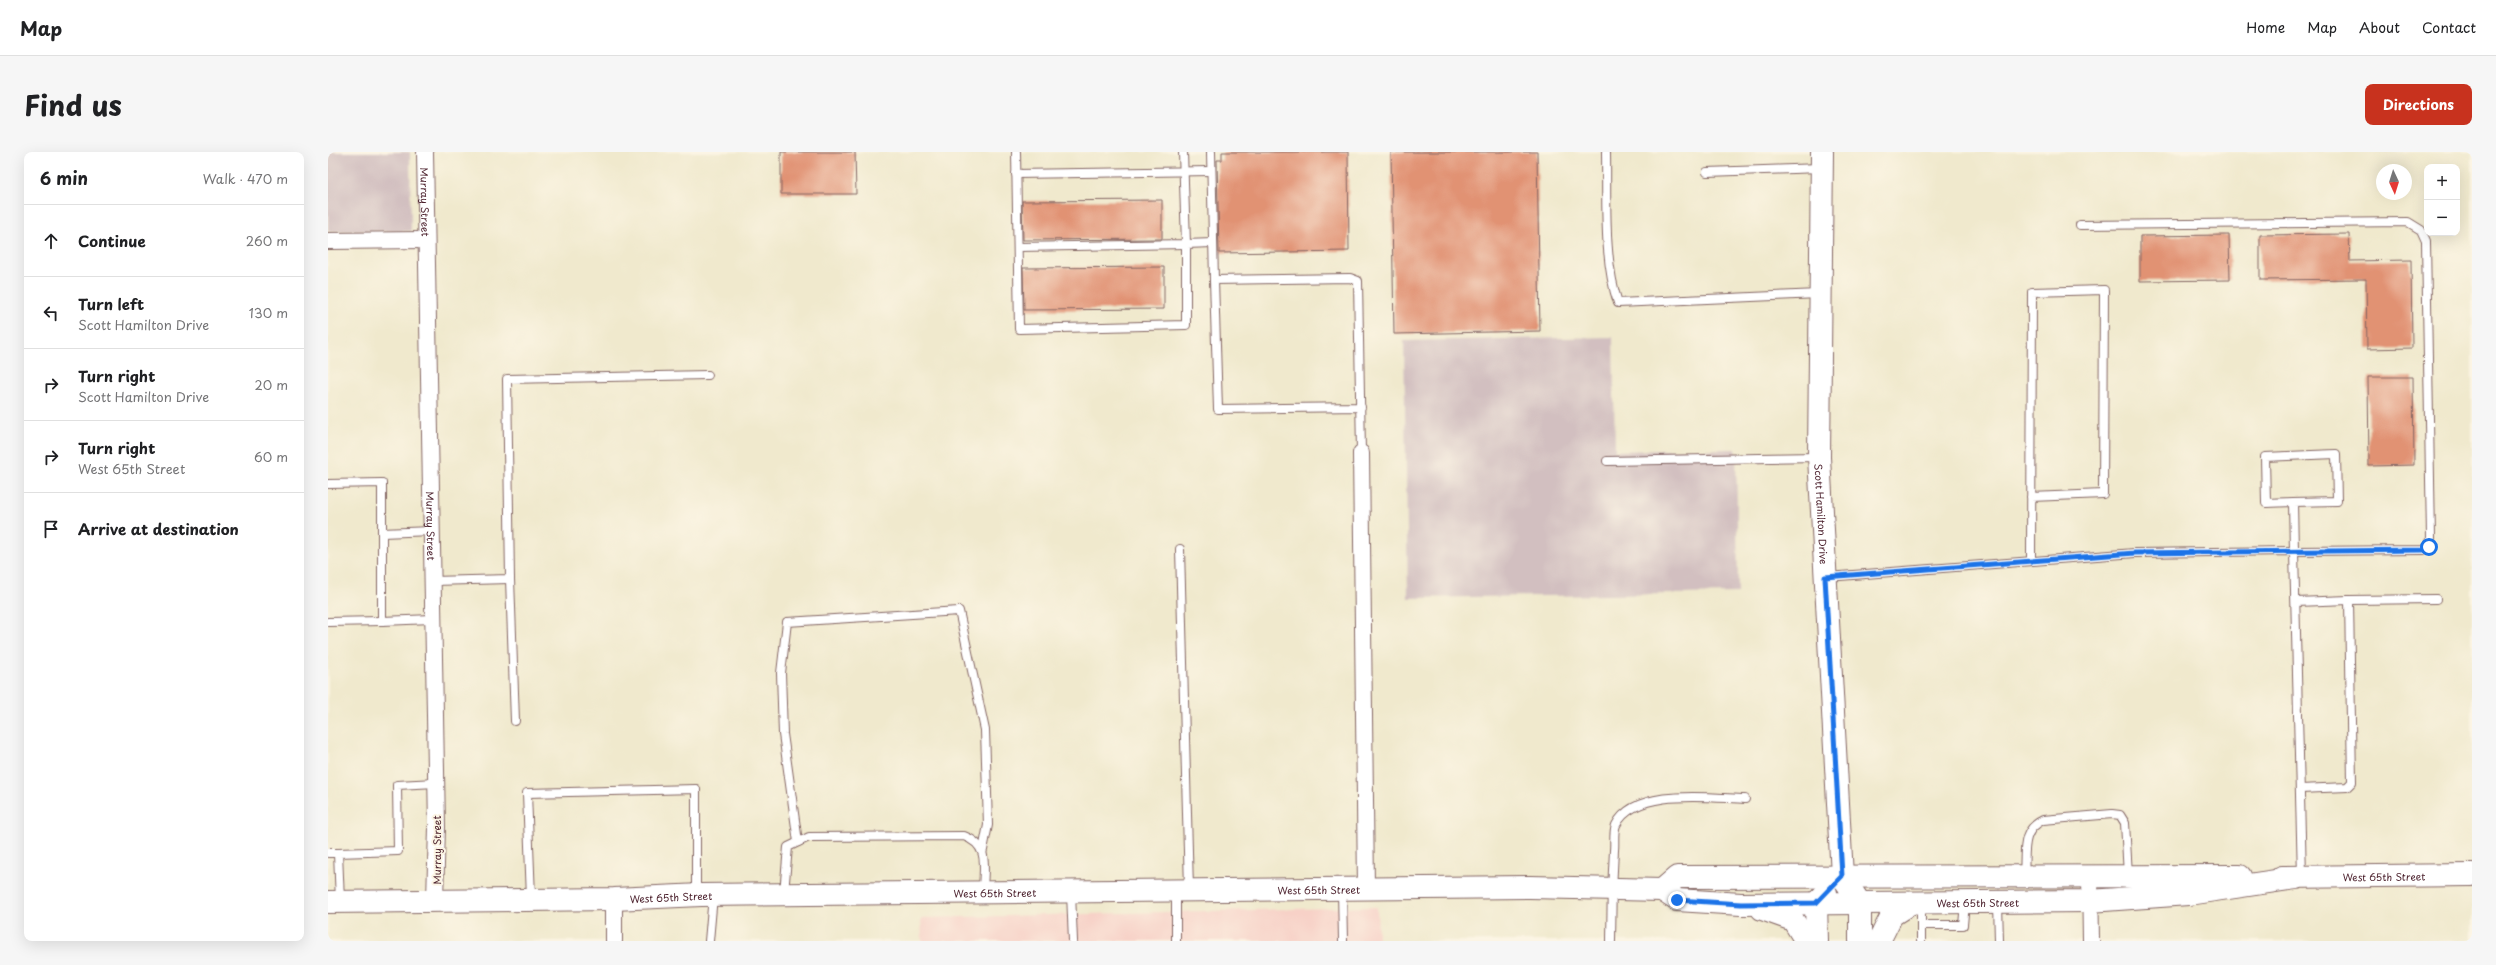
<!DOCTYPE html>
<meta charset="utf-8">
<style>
:root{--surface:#fff;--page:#f6f6f6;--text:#202124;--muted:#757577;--line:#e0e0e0;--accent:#c8321e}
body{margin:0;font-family:"Playpen Sans",sans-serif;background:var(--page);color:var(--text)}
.controls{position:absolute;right:12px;top:12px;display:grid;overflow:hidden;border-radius:8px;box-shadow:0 4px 16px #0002}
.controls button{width:36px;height:36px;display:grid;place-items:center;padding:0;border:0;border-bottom:1px solid var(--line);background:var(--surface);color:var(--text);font:20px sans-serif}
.compass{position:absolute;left:2048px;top:12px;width:36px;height:36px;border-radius:50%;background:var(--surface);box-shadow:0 4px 16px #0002;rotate:176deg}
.stop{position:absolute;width:12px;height:12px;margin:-9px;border:3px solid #1a73e8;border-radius:50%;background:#fff}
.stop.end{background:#1a73e8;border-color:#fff;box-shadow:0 1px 4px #0008}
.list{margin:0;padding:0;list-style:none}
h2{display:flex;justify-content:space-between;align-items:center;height:52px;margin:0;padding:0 16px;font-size:17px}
h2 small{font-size:13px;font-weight:400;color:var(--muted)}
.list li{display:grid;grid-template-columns:26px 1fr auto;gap:12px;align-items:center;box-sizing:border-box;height:72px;padding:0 16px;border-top:1px solid var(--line)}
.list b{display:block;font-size:15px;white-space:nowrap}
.list p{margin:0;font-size:13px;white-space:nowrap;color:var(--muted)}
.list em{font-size:13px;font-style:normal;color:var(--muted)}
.icon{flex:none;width:22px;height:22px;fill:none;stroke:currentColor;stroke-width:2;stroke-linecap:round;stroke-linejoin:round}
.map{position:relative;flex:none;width:2144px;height:789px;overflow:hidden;border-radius:8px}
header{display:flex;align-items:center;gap:24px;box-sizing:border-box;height:56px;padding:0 20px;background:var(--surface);border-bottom:1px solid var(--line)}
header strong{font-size:19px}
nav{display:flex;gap:22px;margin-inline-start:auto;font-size:14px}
.intro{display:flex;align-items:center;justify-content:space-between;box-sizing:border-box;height:96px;padding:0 24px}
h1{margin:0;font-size:28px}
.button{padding:10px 18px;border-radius:8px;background:var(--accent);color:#fff;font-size:14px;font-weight:700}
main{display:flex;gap:24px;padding:0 24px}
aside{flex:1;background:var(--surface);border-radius:8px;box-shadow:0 4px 16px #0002}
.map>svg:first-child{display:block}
</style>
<header>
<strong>Map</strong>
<nav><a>Home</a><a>Map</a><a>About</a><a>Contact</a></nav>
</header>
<div class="intro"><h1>Find us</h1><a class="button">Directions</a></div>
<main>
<aside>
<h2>6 min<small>Walk · 470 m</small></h2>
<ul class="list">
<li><svg class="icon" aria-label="ahead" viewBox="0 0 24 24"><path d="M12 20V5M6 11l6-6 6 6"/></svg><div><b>Continue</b></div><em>260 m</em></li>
<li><svg class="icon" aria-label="left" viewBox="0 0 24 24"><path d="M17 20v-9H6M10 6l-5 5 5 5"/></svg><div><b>Turn left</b><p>Scott Hamilton Drive</p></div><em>130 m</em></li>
<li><svg class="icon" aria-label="right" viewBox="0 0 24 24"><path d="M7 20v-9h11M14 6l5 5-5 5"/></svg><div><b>Turn right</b><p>Scott Hamilton Drive</p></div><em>20 m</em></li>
<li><svg class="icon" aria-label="right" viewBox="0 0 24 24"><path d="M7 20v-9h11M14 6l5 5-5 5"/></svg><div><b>Turn right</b><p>West 65th Street</p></div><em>60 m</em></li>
<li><svg class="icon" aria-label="arrive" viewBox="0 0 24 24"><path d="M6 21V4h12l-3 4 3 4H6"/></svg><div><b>Arrive at destination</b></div></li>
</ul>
</aside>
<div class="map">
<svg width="2144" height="789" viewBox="0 0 2144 789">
<rect width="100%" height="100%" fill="#fcf5e5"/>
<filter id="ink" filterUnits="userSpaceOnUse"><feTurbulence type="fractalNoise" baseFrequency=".025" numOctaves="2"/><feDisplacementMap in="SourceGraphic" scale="8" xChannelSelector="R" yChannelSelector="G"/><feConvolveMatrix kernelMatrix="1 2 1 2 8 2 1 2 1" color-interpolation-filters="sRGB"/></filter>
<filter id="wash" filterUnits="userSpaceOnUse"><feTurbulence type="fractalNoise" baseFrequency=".012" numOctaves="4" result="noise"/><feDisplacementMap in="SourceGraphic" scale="16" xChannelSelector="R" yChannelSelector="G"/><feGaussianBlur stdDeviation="0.9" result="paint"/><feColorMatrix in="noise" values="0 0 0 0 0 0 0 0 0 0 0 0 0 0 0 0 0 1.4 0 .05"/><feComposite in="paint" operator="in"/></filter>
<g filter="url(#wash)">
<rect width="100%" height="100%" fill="#f0e9cd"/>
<polygon fill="#f7d1c7" points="1049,755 1050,789 594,789 593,766"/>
<g fill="#d2bfc0">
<polygon points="0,0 82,0 83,79 0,79"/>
<polygon points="1285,185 1287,299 1408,297 1410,441 1080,446 1076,189"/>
</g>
<g id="blocks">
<g fill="#e19273">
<polygon points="453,0 527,0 528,42 453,42"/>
<polygon points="894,0 1020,0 1021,99 891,101 889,8 894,8"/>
<polygon points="1063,0 1209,0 1212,179 1066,182"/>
<polygon points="834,48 834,87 695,88 694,49"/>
<polygon points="2021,82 2022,109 2083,108 2084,196 2039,197 2038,127 1932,128 1932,83"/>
<polygon points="1901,83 1902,128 1812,129 1812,84"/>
<polygon points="836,115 836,157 696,158 695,116"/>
<polygon points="2040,225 2085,225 2086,313 2041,314"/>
</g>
</g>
</g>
<g filter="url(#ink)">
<use href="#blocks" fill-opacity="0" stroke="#846664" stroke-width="1"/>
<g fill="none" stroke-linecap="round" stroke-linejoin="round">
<g stroke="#846664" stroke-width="10">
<g id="lane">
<polyline points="688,0 691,177 858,173 858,92 885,91"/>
<polyline points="883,0 886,128"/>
<path d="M1278 0C1279 47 1275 107 1290 151L1491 142"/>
<polyline points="1379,20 1492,16"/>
<polyline points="688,22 883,19"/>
<polyline points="1752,73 2080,70 2093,78 2098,89 2103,386 2101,395 2096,398 1966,399 1965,350 1938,351 1937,305 2008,302 2009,349 1965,350"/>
<polyline points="690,95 858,92 855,0"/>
<polyline points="1033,301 1030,129 1022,126 886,128 890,257 1033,255"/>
<polyline points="1279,309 1490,305"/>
<polyline points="0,332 54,331 54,381 103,379"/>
<polyline points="1703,345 1775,342 1776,138 1704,140 1703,409"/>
<polyline points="54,381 54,469 104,467"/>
<polyline points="852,397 861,737"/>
<polyline points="1499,425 1807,401 1966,399 1974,725"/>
<polyline points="182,427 187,569"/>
<polyline points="104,429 182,427 179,227 380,223"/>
<polyline points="2021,448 2108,447"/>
<polyline points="1968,450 2021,448 2024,630 2019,635 1972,637"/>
<polyline points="0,470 54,469"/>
<polyline points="470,690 455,582 453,521 459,470 631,459 657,578 660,673 655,698"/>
<polyline points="0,701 10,701"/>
<path d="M1696 723C1698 701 1692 679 1715 668L1784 662 1792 663 1797 671 1800 723"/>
<polyline points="1014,738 1015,789"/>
<polyline points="848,739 848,789"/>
<path d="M456 741 460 695 481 685 636 684C663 694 655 716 655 740"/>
<polyline points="743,741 745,789"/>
<polyline points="203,746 199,641 368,637 368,743"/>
<polyline points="12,749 10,701 70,699 69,633 108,631"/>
<polyline points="1593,751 1593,789"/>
<polyline points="1670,751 1671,789"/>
<polyline points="1593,773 1635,773 1637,751"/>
<polyline points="381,789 385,744"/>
<path d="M1283 789C1283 758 1284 728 1286 698 1287 691 1285 680 1288 673 1307 635 1382 646 1417 647"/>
</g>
</g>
<g stroke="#846664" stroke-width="18">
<g id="street">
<path id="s1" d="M97 0 109 675 107 748"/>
<polyline points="0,89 97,88"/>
<polyline points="1033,301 1038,736"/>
<polyline points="1762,723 1763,789"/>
<polyline points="286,747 286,789"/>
</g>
</g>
<g stroke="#846664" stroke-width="24">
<g id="secondary">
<path id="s2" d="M1494 0 1491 305 1514 724 1532 751V789"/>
<path id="s3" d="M1954 725 2144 723"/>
<polyline points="1334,738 1349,725 1912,724"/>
<path id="s4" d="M0 750 286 747 373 743 1202 735 1334 738 1349 748 1413 752 1762 749 1860 742 1968 726"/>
<polyline points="1434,757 1465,768 1478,789"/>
<polyline points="1489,789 1488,751 1498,741"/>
<polyline points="1551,789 1564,763 1583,751"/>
</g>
</g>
<use href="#lane" stroke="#fff" stroke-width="8"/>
<use href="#street" stroke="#fff" stroke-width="16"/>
<use href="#secondary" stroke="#fff" stroke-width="22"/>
</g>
</g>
<g fill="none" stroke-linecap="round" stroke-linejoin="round" filter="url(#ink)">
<polyline stroke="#1a73e8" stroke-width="5" points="1349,748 1413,752 1488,751 1514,724 1497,425 1807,401 2096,398 2101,395"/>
</g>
<g text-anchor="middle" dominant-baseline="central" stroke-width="4" stroke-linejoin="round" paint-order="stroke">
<g font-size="10" fill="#4a1f2b" stroke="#fcf5e5">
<text stroke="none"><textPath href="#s1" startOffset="50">Murray Street</textPath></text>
<text stroke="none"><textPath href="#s2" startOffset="362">Scott Hamilton Drive</textPath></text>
<text stroke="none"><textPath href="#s1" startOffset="374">Murray Street</textPath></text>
<text transform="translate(108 698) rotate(-90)">Murray Street</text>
<text stroke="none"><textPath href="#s3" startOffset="102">West 65th Street</textPath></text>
<text stroke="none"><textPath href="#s4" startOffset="991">West 65th Street</textPath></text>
<text stroke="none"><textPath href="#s4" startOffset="667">West 65th Street</textPath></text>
<text stroke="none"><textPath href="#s4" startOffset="343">West 65th Street</textPath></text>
<text stroke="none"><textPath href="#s4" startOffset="1653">West 65th Street</textPath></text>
</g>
</g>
</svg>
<div class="controls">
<button>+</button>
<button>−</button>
</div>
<svg class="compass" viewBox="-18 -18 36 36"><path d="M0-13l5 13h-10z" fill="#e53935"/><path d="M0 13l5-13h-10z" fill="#757577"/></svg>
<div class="stop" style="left:2101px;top:395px"></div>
<div class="stop end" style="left:1349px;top:748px"></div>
</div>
</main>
